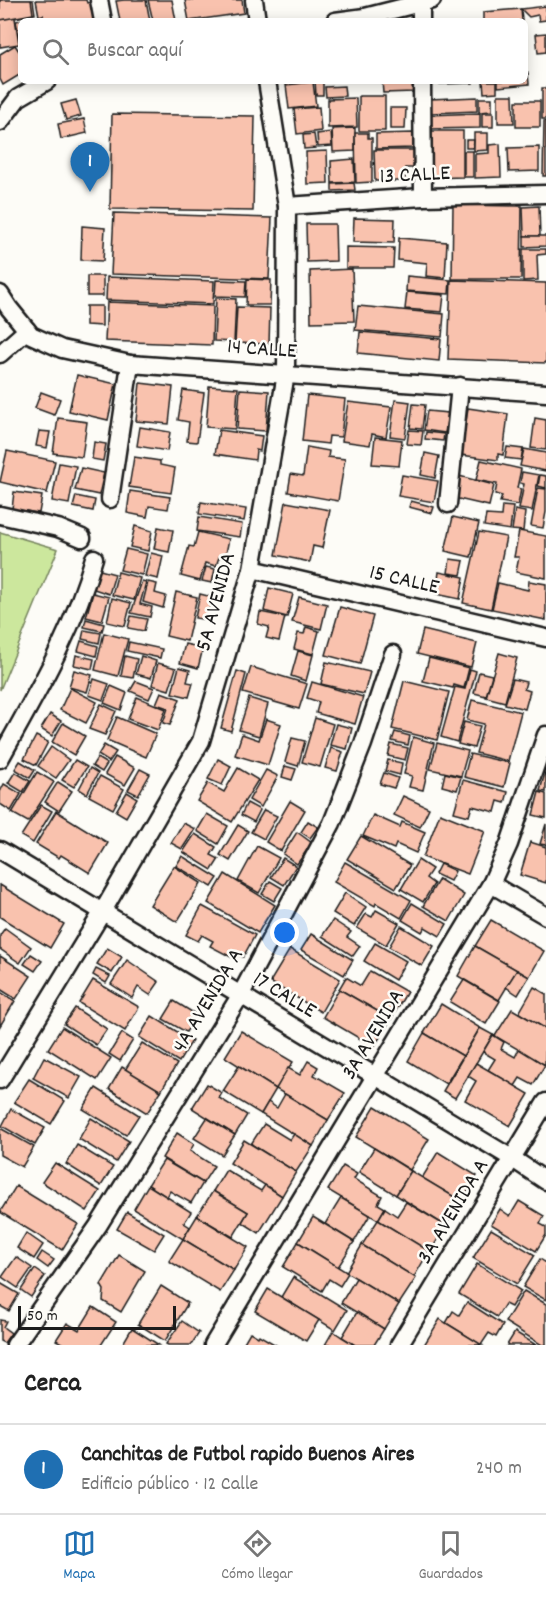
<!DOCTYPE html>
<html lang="es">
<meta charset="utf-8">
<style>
:root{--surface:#fff;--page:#f6f6f6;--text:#222;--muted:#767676;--line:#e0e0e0;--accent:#1f6fb2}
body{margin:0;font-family:Dekko,sans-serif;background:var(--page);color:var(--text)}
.scale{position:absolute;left:18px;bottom:15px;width:158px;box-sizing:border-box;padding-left:6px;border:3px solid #1c1c1c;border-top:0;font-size:16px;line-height:21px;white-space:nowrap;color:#1c1c1c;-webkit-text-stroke:4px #fdfcf7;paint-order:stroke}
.you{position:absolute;left:285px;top:933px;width:21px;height:21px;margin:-15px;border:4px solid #fff;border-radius:50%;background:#1a73e8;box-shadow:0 0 0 9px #1a73e833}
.badge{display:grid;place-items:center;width:39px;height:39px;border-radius:50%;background:var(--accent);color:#fff;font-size:20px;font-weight:700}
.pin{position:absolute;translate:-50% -50px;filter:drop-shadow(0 2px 3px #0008)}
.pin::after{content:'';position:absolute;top:32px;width:21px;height:18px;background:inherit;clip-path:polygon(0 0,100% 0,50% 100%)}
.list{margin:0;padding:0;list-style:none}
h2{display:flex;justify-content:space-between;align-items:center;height:78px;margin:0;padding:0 24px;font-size:26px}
h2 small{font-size:20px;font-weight:400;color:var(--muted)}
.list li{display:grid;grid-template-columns:39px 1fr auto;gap:18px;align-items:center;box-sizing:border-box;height:90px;padding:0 24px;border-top:2px solid var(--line)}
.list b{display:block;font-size:22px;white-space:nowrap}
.list p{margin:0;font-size:20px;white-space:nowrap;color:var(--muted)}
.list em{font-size:20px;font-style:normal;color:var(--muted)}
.icon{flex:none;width:33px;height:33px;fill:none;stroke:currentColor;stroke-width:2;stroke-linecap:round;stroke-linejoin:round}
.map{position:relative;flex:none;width:546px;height:1345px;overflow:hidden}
.search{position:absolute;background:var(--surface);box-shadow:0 3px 15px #0003;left:18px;right:18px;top:18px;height:66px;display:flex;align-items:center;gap:15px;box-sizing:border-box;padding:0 21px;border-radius:9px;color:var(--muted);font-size:22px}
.sheet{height:168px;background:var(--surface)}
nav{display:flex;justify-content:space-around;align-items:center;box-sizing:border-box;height:84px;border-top:2px solid var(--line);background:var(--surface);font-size:16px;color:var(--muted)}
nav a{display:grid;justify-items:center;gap:3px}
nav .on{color:var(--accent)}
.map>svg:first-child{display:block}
</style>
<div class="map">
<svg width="546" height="1345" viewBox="0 0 546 1345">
<rect width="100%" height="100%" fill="#fdfcf7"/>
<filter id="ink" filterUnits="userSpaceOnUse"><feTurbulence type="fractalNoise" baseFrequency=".0167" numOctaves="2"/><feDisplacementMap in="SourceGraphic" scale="12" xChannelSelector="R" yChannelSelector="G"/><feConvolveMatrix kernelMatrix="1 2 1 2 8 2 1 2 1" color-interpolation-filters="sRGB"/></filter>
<g filter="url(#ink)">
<polygon fill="#cce79d" stroke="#74825c" stroke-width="1.5" points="0,532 58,549 0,690"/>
<g fill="#f9c2ae" stroke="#1c1c1c" stroke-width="1.5">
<polygon points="0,0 33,0 35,14 15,18 19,44 0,47"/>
<polygon points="0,0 31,0 33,14 0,20"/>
<polygon points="36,0 86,0 87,3 92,2 95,21 44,21 43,15 39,16"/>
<polygon points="124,0 146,0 150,21 120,21 116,1"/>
<polygon points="148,0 172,0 176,21 153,21"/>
<polygon points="185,0 242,0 244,13 189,21"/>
<polygon points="546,6 546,20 539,21 538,15 529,17 521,9"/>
<polygon points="521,9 522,21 483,21 483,12"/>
<polygon points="41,16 42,21 21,21 21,37 19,37 16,21"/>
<polygon points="546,33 546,52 538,53 536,34"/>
<polygon points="15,45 21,54 21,74 3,85 0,79 0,54"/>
<polygon points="525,73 528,73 529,84 498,87 498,81 525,81"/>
<polygon points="315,81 323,81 323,95 316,95"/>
<polygon points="382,81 412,81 413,92 383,93"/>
<polygon points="440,81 473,81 473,83 440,84"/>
<polygon points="483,81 497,81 497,92 484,93"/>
<polygon points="313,82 316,106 289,109 286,85"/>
<polygon points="344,86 345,96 326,97 325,87"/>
<rect x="542" y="88" width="4" height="31"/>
<polygon points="498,95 513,95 514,123 498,123"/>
<rect x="359" y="96" width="26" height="35"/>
<polygon points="477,97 477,111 431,113 430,99"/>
<polygon points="356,98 357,127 328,128 328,99"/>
<polygon points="479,98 492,98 492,111 479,112"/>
<polygon points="76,100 81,116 66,120 61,104"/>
<rect x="516" y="101" width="24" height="26"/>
<polygon points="319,107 321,131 297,134 294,109"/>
<polygon points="390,108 406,108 405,129 390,129"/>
<polygon points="480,113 480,128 430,129 430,115"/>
<rect x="482" y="113" width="11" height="14"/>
<polygon points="112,114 255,116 253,211 110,209"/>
<polygon points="84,119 87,133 61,139 58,124"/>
<polygon points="544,121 546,121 546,176 543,176"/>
<polygon points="355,128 355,151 333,152 332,129"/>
<polygon points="429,131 463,131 463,177 429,178"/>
<polygon points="331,132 332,146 318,147 317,134"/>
<polygon points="355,133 368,133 368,138 372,138 372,182 356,183"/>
<polygon points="413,133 413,148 376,149 376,134"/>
<polygon points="474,133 488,133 488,150 474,151"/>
<polygon points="314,134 316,148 304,149 303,135"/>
<polygon points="466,140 474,140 473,148 466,148"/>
<polygon points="500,144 501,177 475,178 475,154 489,153 489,145"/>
<polygon points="539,147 539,171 509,172 508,148"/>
<polygon points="374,150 415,150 415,168 405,168 405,181 375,181"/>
<polygon points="327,151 328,183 307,184 306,152"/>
<rect x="464" y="151" width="9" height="26"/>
<polygon points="354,159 355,182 332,183 331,161"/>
<polygon points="354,183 355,190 332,191 332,184"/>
<polygon points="453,205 522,206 521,279 452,279"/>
<polygon points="539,206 540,236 524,236 523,207"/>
<polygon points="114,213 272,218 269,279 111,274"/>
<polygon points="354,218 395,219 394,243 353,242"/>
<polygon points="306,224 335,224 336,261 307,262"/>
<polygon points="82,226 105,228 103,261 81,260"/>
<polygon points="524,236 546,236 546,246 524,247"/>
<polygon points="399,238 447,242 445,278 426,276 427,263 398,260"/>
<polygon points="346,247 394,248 393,268 346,268"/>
<polygon points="523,249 546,249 546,254 537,255 538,280 523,281"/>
<polygon points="352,269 354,321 311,322 310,271"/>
<rect x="87" y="276" width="16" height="20"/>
<polygon points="407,276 450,280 449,294 406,291"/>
<polygon points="107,277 214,281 213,304 106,300"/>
<polygon points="247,279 271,280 270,305 246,305"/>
<polygon points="216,280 246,281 245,297 215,296"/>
<polygon points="451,280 546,283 546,363 448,359"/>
<polygon points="407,292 444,295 442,312 405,309"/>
<polygon points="216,298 236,299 234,342 214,341"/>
<polygon points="107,302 213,306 212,345 105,341"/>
<polygon points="86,306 102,306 102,326 86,325"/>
<polygon points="358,306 444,314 442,337 355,330"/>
<polygon points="237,307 270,308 269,344 235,343"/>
<polygon points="360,332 441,339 439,361 358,353"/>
<polygon points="77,375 116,384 108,420 69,411"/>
<polygon points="140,383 173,387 169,424 136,421"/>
<polygon points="209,386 238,388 235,429 206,427"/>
<polygon points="240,389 269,391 266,431 237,429"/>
<polygon points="183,390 204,393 197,442 187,441 189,422 178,420"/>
<polygon points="41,392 60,399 54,415 35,408"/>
<polygon points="307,395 345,399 341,437 329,436 328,444 302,441"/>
<polygon points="395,400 410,402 405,438 390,436"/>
<polygon points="348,402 391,407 386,437 372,434 370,445 342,441"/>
<polygon points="413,404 425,405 422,429 410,428"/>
<polygon points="468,408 508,414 503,455 498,454 498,460 461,455"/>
<polygon points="427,411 448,413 445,433 424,430"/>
<polygon points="58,418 87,422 82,457 53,453"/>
<polygon points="535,418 546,420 546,450 531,448"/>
<polygon points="140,427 170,432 167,451 137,446"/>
<polygon points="219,430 262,436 260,451 256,450 255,460 215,454"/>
<polygon points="409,430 423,431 421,445 407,444"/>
<polygon points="39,431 50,432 47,448 36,446"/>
<polygon points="426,432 444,434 443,441 425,439"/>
<polygon points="375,437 402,440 399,466 372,464"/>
<polygon points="94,442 106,444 103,461 92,459"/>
<polygon points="307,447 329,451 328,457 345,459 338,501 288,492 291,474 303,476"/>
<polygon points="507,447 523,449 521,460 505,458"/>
<polygon points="524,449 546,453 546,471 520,466"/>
<polygon points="7,451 55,461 47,493 0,482"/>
<polygon points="425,453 439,456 435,478 421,475"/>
<polygon points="134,457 160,461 160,465 175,468 171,493 129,487"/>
<polygon points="481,460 521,469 517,488 521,489 518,505 500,502 502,496 495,494 497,484 476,480"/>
<polygon points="59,463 76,466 69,504 52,501"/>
<polygon points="81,468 104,473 99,495 75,490"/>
<polygon points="522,472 539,475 532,511 519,509 524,484 520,483"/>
<polygon points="402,475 438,481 434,502 398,496"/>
<polygon points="540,475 546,476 546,488 538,486"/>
<polygon points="459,476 494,485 489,506 454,498"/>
<polygon points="538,488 546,489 546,512 543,528 531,526"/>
<polygon points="130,491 170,497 168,509 149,506 147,517 127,513"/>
<polygon points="14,492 42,496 39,513 12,509"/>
<polygon points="76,496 95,500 93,511 73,507"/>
<polygon points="411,501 434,507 432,513 409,507"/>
<polygon points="201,502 246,509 244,521 199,514"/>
<polygon points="286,502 330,510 322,548 313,546 310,562 276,555"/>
<polygon points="502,506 513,507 510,530 484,526 486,515 501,516"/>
<polygon points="515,510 525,512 523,531 512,530"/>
<polygon points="199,517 242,524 240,537 197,531"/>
<polygon points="453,517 479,523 471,557 445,551"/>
<polygon points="135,526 152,531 148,551 130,547"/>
<polygon points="158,527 173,530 169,552 154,549"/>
<polygon points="519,531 546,536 546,578 516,572 519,557 514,557"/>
<polygon points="198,532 229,539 225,558 219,557 216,566 205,563 200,581 181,576 189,546 194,547"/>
<polygon points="479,532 506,537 491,609 463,603"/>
<polygon points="126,549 147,554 142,575 120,570"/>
<polygon points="151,553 163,556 158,579 145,576"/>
<polygon points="450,559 464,561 461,575 448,573"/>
<polygon points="206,567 215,569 212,583 202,581"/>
<polygon points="100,570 115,574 109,594 94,589"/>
<polygon points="118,572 140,578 134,600 112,595"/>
<polygon points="439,572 464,577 460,599 436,594"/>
<polygon points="142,581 146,582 140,604 152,607 150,617 131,613"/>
<polygon points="529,581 546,584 546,620 492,609 498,583 528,590"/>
<polygon points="148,582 157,584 155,593 166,596 163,608 143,602"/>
<polygon points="269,588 293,594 287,617 264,611"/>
<polygon points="176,592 197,597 187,641 166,636"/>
<polygon points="93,593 109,597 102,621 86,617"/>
<polygon points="200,594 212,597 207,620 195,618"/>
<polygon points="299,597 327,604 321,629 292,622"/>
<polygon points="112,598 131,603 125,626 107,622"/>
<polygon points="340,607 373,616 360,664 326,655"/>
<polygon points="260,612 285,617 279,641 266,638 269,627 258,624"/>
<polygon points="131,616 147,619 144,631 128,628"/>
<polygon points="86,619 104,624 102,631 84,627"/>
<polygon points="306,627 319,631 313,654 294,649 298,633 304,634"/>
<polygon points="84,630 101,633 99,643 82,639"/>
<polygon points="423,630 477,643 471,667 417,654"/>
<polygon points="104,633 128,639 118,676 95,670"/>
<polygon points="81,641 98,646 96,656 78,651"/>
<polygon points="129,642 162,649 160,658 127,651"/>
<polygon points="185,644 203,648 198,668 180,663"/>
<polygon points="298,651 313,655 306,681 291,676"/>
<polygon points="499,653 517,658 505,702 486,697"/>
<polygon points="76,655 94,659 92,669 74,665"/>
<polygon points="125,656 137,659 133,678 121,676"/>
<polygon points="141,656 156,661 151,678 136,674"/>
<polygon points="429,658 469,668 464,688 454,685 453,688 423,681"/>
<polygon points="326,662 370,672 364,694 321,684"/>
<polygon points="158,663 176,668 169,690 152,685"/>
<polygon points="179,667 190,670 187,682 193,683 189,697 172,693"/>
<polygon points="251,667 307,684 299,709 243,693"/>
<polygon points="470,669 476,671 457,742 441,737 455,687 465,689"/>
<polygon points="74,670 92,675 87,692 69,687"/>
<polygon points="237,671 246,674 231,731 221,728"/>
<polygon points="479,672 492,675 486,696 474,693"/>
<polygon points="94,679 109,684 103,700 89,695"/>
<polygon points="513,679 526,682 524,689 530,691 525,709 505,704"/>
<polygon points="136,681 154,688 149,699 130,691"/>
<polygon points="404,681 449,692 437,740 392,729"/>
<polygon points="312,682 363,697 355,724 316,713 319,702 307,698"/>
<polygon points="111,686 127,693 121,710 104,703"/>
<polygon points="70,688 97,702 86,723 60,710"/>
<polygon points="161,692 180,699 170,725 163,723 168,708 156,704"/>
<polygon points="137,697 166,709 158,730 128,719"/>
<polygon points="249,698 268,704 259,736 239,730"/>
<polygon points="472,700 521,712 508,761 476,753 484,724 467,720"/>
<polygon points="101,704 116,711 105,735 89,729"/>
<polygon points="50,714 61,721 52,736 41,729"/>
<polygon points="117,717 156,734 146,757 107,740"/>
<polygon points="315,718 333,724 320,767 302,762"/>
<polygon points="266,719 281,724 268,765 235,755 242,734 259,740"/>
<polygon points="464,722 480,726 474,748 458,744"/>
<polygon points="63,723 85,736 74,755 52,742"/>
<polygon points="336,724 352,728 347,749 330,745"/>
<polygon points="395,732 410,736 408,745 392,741"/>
<polygon points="36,736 48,742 36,765 24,759"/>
<polygon points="413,737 434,743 423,790 409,787 412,776 404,774"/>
<polygon points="292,738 305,741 298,766 285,762"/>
<polygon points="437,743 468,751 461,776 430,769"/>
<polygon points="391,744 408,748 405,760 388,756"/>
<polygon points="104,745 116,752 109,762 98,755"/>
<polygon points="51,747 69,760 56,778 38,766"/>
<polygon points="331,748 343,752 337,771 325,768"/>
<polygon points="470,754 510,763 504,787 464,777"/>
<polygon points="115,757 135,768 125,785 105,774"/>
<polygon points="97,758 107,764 102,772 92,766"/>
<polygon points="218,759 231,766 222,785 208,779"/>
<polygon points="75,760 87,767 74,787 62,780"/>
<polygon points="388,760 402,763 400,775 385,771"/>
<polygon points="20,761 35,770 30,778 15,769"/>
<polygon points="285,766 296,769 292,780 282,777"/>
<polygon points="90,768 98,773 87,794 79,789"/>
<polygon points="238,768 258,780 232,822 197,801 208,783 224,792"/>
<polygon points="140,769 150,774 138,795 128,790"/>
<polygon points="546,769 546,792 540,791"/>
<polygon points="266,770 278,776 261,807 249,800"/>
<polygon points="15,772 30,781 23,792 8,783"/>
<polygon points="37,772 54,782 28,822 12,813"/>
<polygon points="384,773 398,778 394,788 380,784"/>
<polygon points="445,773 461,777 457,790 442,786"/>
<polygon points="100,776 124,789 113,809 89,796"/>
<polygon points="463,780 508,792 505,803 498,801 495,812 472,806 469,816 454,812"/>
<polygon points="58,782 72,791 59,811 45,802"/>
<polygon points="4,784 21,794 11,811 0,804 0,792"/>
<polygon points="127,792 137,798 126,817 116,811"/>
<polygon points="539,792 546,794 546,818 533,815"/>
<polygon points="403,796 429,808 420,827 394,815"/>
<polygon points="290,801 305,810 281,851 266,842"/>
<polygon points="247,803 260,810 254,822 241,815"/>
<polygon points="41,805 52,811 33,843 21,836"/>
<polygon points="264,810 277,816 264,839 251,832"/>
<polygon points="56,811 108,843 90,873 61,855 59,858 36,844"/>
<polygon points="440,813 485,831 468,874 423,857"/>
<polygon points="207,814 228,826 218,844 197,831"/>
<polygon points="373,815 400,827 402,822 425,832 416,853 396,844 394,849 363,836"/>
<polygon points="308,821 318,827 310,838 301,832"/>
<polygon points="183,823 195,829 182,849 171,843"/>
<polygon points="546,824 546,845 540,844"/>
<polygon points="238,825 248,831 230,861 220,855"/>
<polygon points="297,832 312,843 297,864 283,854"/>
<polygon points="195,834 216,847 211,855 219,859 212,870 183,852"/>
<polygon points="361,836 410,865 396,888 347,859"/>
<polygon points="530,842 546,847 546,883 520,875"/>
<polygon points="257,846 279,858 259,893 238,881"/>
<polygon points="182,856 218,878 212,887 176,866"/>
<polygon points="283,858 296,866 284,885 271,877"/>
<polygon points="418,860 432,869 426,878 434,884 423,902 401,889"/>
<polygon points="345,862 411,900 401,918 376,903 375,906 334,882"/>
<polygon points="440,864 455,871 450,881 435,874"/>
<polygon points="174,866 201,883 177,922 150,905"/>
<polygon points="225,874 275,905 258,933 208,903"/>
<polygon points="439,879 464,895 449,921 423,906"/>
<polygon points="270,881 282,888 274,901 262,894"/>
<polygon points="0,885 64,924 50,948 0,917"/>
<polygon points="345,893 366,907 354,926 333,913"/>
<polygon points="412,903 447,924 440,936 425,927 422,932 402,920"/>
<polygon points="202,906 255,935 243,957 235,954 233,958 210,946 213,941 202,935 198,941 186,935"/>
<polygon points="376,910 399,923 386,945 357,928 366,914 372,917"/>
<polygon points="333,920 351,932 347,937 360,946 353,956 322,936"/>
<polygon points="491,920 544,951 529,977 475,946"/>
<polygon points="401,926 434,946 422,966 389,947"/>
<polygon points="5,928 31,947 20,963 0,949 0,935"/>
<polygon points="311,934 353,960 344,975 301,950"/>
<polygon points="375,943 406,961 395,980 364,961"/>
<polygon points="475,946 517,970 499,1000 458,976"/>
<polygon points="107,948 122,957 112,973 97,964"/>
<polygon points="290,949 340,979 321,1012 270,982"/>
<polygon points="31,954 42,961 35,971 24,964"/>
<polygon points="0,956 31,976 16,999 0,989"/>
<polygon points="127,960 159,982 150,995 138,987 132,998 111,984"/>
<polygon points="96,969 110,976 106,983 93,975"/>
<polygon points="517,970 529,977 518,995 506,987"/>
<polygon points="370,971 407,992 391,1019 339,989 346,977 361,986"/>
<polygon points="93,980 139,1007 125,1031 79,1003"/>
<polygon points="464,980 500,1001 486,1024 450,1002"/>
<polygon points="534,987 546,994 546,1029 519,1013"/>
<polygon points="339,989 391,1019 374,1047 323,1017"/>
<polygon points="0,992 15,1001 0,1026"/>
<polygon points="174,1001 197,1015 186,1032 163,1019"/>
<polygon points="441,1004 480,1028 463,1056 424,1033"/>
<polygon points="75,1008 107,1029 96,1045 64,1024"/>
<polygon points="512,1009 546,1029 545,1065 495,1036"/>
<polygon points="152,1016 192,1041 179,1062 139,1037"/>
<polygon points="62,1027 111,1058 97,1080 48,1049"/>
<polygon points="480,1028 493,1035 455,1098 443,1091"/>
<polygon points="241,1031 293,1062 276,1089 225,1057"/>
<polygon points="122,1033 133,1040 120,1061 109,1054"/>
<polygon points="424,1033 463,1056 446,1084 408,1061"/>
<polygon points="493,1035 504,1042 501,1049 515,1057 519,1049 545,1065 533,1085 520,1078 515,1086 488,1070 495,1059 483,1052"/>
<polygon points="142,1043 177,1064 161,1091 125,1070"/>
<polygon points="44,1057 81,1077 69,1098 33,1078"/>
<polygon points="308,1061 318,1067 314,1075 345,1093 328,1120 276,1089 288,1068 300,1075"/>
<polygon points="476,1063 529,1094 510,1126 465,1100 476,1081 468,1076"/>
<polygon points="239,1066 276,1089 261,1114 223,1091"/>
<polygon points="122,1067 161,1091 147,1113 109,1089"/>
<polygon points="29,1079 65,1101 51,1124 14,1102"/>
<polygon points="207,1084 222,1093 219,1098 247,1115 235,1135 192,1108"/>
<polygon points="96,1088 139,1115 126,1135 83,1109"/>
<polygon points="285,1094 328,1120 313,1146 261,1114 268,1102 277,1108"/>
<polygon points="375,1106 429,1139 410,1170 356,1137"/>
<polygon points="11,1109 45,1128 35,1145 2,1126"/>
<polygon points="91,1118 129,1141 116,1162 79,1139"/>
<polygon points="207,1118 235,1135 222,1155 194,1138"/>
<polygon points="264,1124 290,1140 294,1134 313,1146 296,1172 251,1144"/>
<polygon points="0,1128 34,1147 22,1167 0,1155"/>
<polygon points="177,1133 194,1144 190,1151 214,1166 203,1183 162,1158"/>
<polygon points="244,1140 296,1172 282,1196 230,1163"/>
<polygon points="77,1145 113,1167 101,1186 66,1164"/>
<polygon points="374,1148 411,1171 396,1195 359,1172"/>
<polygon points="438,1152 477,1176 461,1201 422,1178"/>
<polygon points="164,1160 203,1183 191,1203 170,1191 167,1197 148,1185"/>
<polygon points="55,1163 100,1191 87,1211 42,1182"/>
<polygon points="343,1166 357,1174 354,1179 382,1196 378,1204 385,1208 378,1220 328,1190"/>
<polygon points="226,1170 261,1191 265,1185 282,1196 259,1233 242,1222 248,1212 213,1191"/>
<polygon points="411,1171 461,1201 446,1226 396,1195"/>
<polygon points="148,1185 191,1212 184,1223 190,1227 183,1239 134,1209"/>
<polygon points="16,1186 78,1224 62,1250 0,1212"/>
<polygon points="213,1191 248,1212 233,1237 197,1216"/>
<polygon points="341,1198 370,1215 354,1242 325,1224"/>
<polygon points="519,1201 544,1216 540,1224 546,1227 546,1235 536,1251 491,1224 500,1209 510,1216"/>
<polygon points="406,1202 446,1226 430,1252 378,1220 385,1208 397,1216"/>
<polygon points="127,1212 164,1234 154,1250 117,1229"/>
<polygon points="197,1216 248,1247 234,1270 183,1239"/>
<polygon points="313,1217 354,1242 338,1267 298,1242"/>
<polygon points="378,1220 429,1251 414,1277 362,1245"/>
<polygon points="491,1229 535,1255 517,1284 473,1258"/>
<polygon points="26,1233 43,1245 34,1259 17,1248"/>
<polygon points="183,1239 234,1270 220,1292 169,1261"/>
<polygon points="298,1242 348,1273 340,1286 329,1279 322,1291 283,1267"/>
<polygon points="362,1245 416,1278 399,1304 346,1272"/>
<polygon points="42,1252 54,1260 48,1268 37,1260"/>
<polygon points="119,1255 145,1271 121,1312 103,1301 104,1290 101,1285"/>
<polygon points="16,1257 32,1268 18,1288 2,1277"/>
<polygon points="540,1259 546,1263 546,1300 523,1287"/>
<polygon points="477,1264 521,1291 511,1307 505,1304 497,1317 459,1294"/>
<polygon points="35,1269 45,1276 31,1297 21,1290"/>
<polygon points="293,1277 347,1310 335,1330 281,1297"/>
<polygon points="356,1278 399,1304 384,1329 341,1303"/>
<polygon points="0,1283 19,1294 9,1311 0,1306"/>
<polygon points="161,1286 188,1303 165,1341 138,1324"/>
<polygon points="268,1289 319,1320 306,1341 255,1311"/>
<polygon points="524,1291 546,1304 546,1345 542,1345 505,1322"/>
<polygon points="467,1302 503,1325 496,1337 489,1333 481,1345 446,1323 453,1311 459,1315"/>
<polygon points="93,1307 116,1322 101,1345 65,1345 56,1340 67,1323 79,1330"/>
<polygon points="357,1312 384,1329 374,1345 355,1345 342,1337"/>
<polygon points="440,1319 446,1323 482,1345 424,1345"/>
<polygon points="0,1320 6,1321 3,1327 11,1333 4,1343 0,1341"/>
<polygon points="182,1321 199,1333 191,1345 168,1345 166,1344"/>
<polygon points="132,1328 159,1345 122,1345"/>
<polygon points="333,1331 342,1337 355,1345 325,1345"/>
<polygon points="250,1332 258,1337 259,1335 276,1345 245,1345 243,1344"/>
<polygon points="515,1332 536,1345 507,1345"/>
</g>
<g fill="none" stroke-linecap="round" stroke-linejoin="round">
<g stroke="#1c1c1c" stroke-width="21">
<g id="minor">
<polyline points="99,0 103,21"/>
<polyline points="254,0 257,21"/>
<polyline points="421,2 421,21"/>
<polyline points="335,21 365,17 432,0"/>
<polyline points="422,81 423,197"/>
<polyline points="0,122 18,98 47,81"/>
<polyline points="287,206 423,197 546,194"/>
<polyline points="0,294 9,308 31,335 62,349 130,364 546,393"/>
<polyline points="0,354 27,330"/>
<polyline points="110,499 130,364"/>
<polyline points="448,504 460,386"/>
<polyline points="0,515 58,528 82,538"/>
<polyline points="252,569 546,638"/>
<path d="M0 759C36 694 74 630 94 558"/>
<polyline points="0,850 513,1159 546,1181"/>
<polyline points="491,884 546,916"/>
<polyline points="0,1080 103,911 201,741 252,569 286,374 287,206 267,81"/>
<polyline points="15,1345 98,1226 240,996 332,823 363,744 393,654"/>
<polyline points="213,1345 491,884 509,844 546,735"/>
<polyline points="399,1345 546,1102"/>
</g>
</g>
<use href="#minor" stroke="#fdfcf7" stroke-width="16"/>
</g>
</g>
<g text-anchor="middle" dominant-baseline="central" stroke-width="5" stroke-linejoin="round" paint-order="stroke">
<g font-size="22" fill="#1c1c1c" stroke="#fdfcf7">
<text transform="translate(415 176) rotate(-3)">13 CALLE</text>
<text transform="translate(262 350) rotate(4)">14 CALLE</text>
<text transform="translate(404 581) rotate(13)">15 CALLE</text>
<text transform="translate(217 602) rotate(-75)">5A AVENIDA</text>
<text transform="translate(284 996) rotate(31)">17 CALLE</text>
<text transform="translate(209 1001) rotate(-59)">4A AVENIDA A</text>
<text transform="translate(374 1035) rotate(-59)">3A AVENIDA</text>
<text transform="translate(454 1212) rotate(-59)">3A AVENIDA A</text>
</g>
</g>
</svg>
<div class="scale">50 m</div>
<div class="you"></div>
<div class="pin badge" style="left:90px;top:192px">1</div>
<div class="search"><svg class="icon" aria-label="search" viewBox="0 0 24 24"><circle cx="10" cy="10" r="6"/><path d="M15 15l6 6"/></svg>Buscar aquí</div>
</div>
<section class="sheet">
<h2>Cerca<small></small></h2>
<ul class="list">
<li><span class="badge">1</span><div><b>Canchitas de Futbol rapido Buenos Aires</b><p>Edificio público · 12 Calle</p></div><em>240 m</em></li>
</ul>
</section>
<nav>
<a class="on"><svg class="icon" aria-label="map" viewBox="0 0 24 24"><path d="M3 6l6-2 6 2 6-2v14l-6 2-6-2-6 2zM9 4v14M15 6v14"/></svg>Mapa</a>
<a><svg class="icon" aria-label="directions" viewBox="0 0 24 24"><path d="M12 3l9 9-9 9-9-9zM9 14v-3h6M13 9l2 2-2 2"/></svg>Cómo llegar</a>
<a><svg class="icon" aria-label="saved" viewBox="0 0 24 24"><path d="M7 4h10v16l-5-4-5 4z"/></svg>Guardados</a>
</nav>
